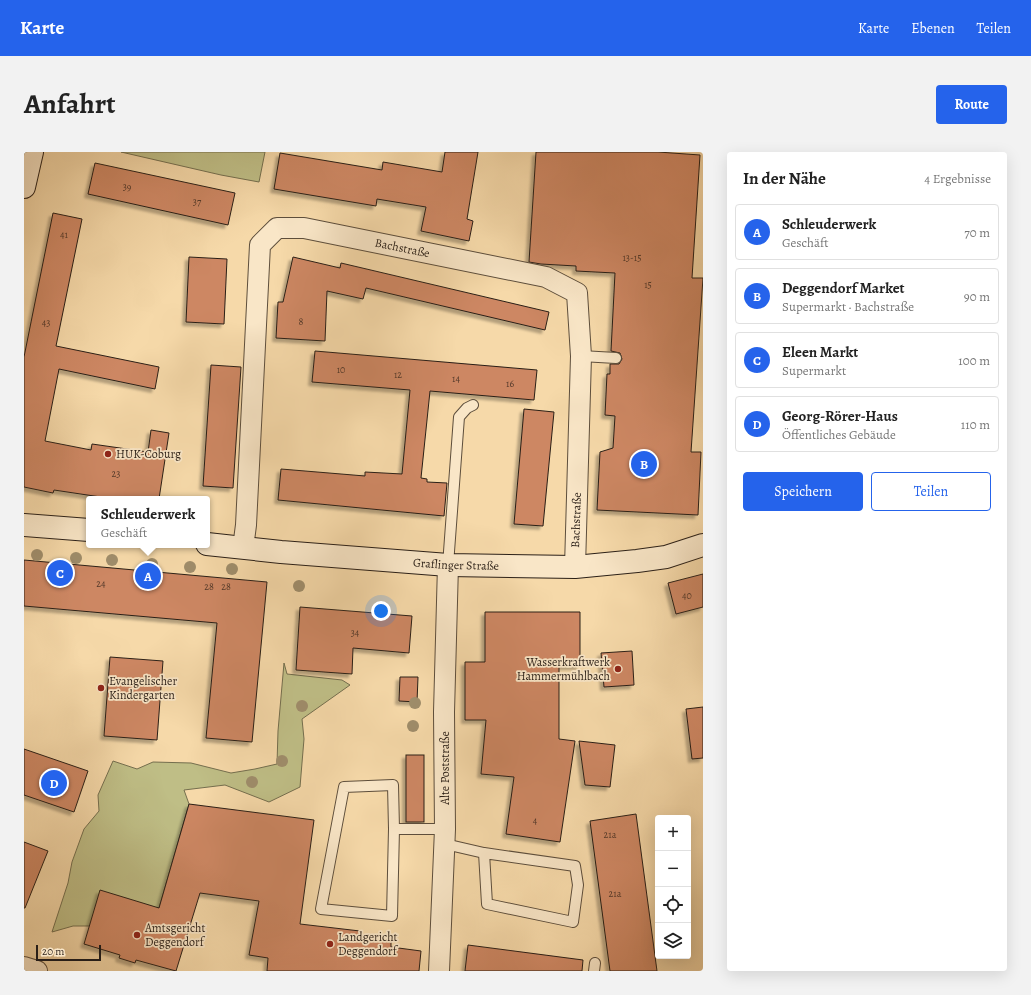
<!DOCTYPE html>
<html lang="de">
<meta charset="utf-8">
<style>
:root{--surface:#fff;--page:#f2f2f2;--text:#222;--muted:#767676;--line:#e0e0e0;--accent:#2563eb}
body{margin:0;font-family:Alegreya,serif;background:var(--page);color:var(--text)}
.controls{position:absolute;right:12px;bottom:12px;display:grid;overflow:hidden;border-radius:4px;box-shadow:0 4px 16px #0002}
.controls button{width:36px;height:36px;display:grid;place-items:center;padding:0;border:0;border-bottom:1px solid var(--line);background:var(--surface);color:var(--text);font:20px sans-serif}
.scale{position:absolute;left:12px;bottom:10px;width:65px;box-sizing:border-box;padding-left:4px;border:2px solid #2a1f17;border-top:0;font-size:11px;line-height:14px;white-space:nowrap;color:#2a1f17;-webkit-text-stroke:3px #f9e6c7;paint-order:stroke}
.you{position:absolute;left:357px;top:459px;width:14px;height:14px;margin:-10px;border:3px solid #fff;border-radius:50%;background:#1a73e8;box-shadow:0 0 0 6px #1a73e833}
.badge{display:grid;place-items:center;width:26px;height:26px;border-radius:50%;background:var(--accent);color:#fff;font-size:13px;font-weight:700}
.pin{position:absolute;translate:-50% -50%;border:2px solid #fff;box-shadow:0 1px 4px #0006}
.popup{position:absolute;left:62px;top:344px;width:124px;height:52px;box-sizing:border-box;display:grid;place-content:center;border-radius:4px;background:var(--surface);filter:drop-shadow(0 1px 3px #0005);font-size:13px;white-space:nowrap;color:var(--muted)}
.popup b{font-size:15px;color:var(--text)}
.popup::after{content:'';position:absolute;left:50%;top:100%;margin-left:-8px;border:8px solid transparent;border-top-color:var(--surface)}
.list{margin:0;padding:0;list-style:none}
h2{display:flex;justify-content:space-between;align-items:center;height:52px;margin:0;padding:0 16px;font-size:17px}
h2 small{font-size:13px;font-weight:400;color:var(--muted)}
.list li{display:grid;grid-template-columns:26px 1fr auto;gap:12px;align-items:center;box-sizing:border-box;height:56px;margin:0 8px 8px;padding:0 8px;border:1px solid var(--line);border-radius:4px}
.list b{display:block;font-size:15px;white-space:nowrap}
.list p{margin:0;font-size:13px;white-space:nowrap;color:var(--muted)}
.list em{font-size:13px;font-style:normal;color:var(--muted)}
.actions{display:flex;gap:8px;padding:12px 16px}
.actions a{flex:1;padding:9px 0;border:1px solid var(--accent);border-radius:4px;text-align:center;font-size:14px;color:var(--accent)}
.actions .main{background:var(--accent);color:#fff}
.icon{flex:none;width:22px;height:22px;fill:none;stroke:currentColor;stroke-width:2;stroke-linecap:round;stroke-linejoin:round}
.map{position:relative;flex:none;width:679px;height:819px;overflow:hidden;border-radius:4px}
header{display:flex;align-items:center;gap:24px;box-sizing:border-box;height:56px;padding:0 20px;background:var(--accent);color:#fff}
header strong{font-size:19px}
nav{display:flex;gap:22px;margin-inline-start:auto;font-size:14px}
.intro{display:flex;align-items:center;justify-content:space-between;box-sizing:border-box;height:96px;padding:0 24px}
h1{margin:0;font-size:28px}
.button{padding:10px 18px;border-radius:4px;background:var(--accent);color:#fff;font-size:14px;font-weight:700}
main{display:flex;gap:24px;padding:0 24px}
aside{flex:1;background:var(--surface);border-radius:4px;box-shadow:0 4px 16px #0002}
.map>svg:first-child{display:block}
</style>
<header>
<strong>Karte</strong>
<nav><a>Karte</a><a>Ebenen</a><a>Teilen</a></nav>
</header>
<div class="intro"><h1>Anfahrt</h1><a class="button">Route</a></div>
<main>
<div class="map">
<svg width="679" height="819" viewBox="0 0 679 819">
<defs>
<filter id="shadow"><feDropShadow dx="-3.5" dy="3.5" stdDeviation="1" flood-color="#0004"/></filter>
</defs>
<rect width="100%" height="100%" fill="#f6d9a9"/>
<filter id="stains"><feTurbulence type="fractalNoise" baseFrequency=".005" numOctaves="4"/><feColorMatrix values="0 0 0 0 .2 0 0 0 0 .09 0 0 0 0 .02 0 0 0 .5 -.17"/></filter>
<radialGradient id="worn" r=".72"><stop offset=".6" stop-color="#630" stop-opacity="0"/><stop offset="1" stop-color="#630" stop-opacity=".3"/></radialGradient>
<g fill="#bfbe86" stroke="#746e4e">
<polygon points="97,0 241,0 235,30 197,23"/>
<polygon points="260,511 263,522 318,528 326,533 278,567 280,587 276,635 245,650 201,633 160,638 165,652 135,756 66,774 49,774 28,780 44,731 48,710 60,677 75,659 74,643 89,609 113,617 129,610 167,611 207,621 231,617 253,612 254,579"/>
</g>
<g fill="#cd8763" stroke="#2a1f17" filter="url(#shadow)">
<polygon points="421,0 454,0 443,67 449,69 445,89 397,79 402,55 353,47 352,54 250,37 256,1 358,18 359,10 418,20"/>
<polygon points="512,0 634,0 676,3 668,126 679,126 667,300 677,300 674,363 573,358 576,300 589,296 591,264 581,263 583,222 586,222 586,212 595,212 598,207 596,201 587,199 591,121 552,119 552,114 517,112 505,110"/>
<polygon points="71,11 211,41 204,73 64,42"/>
<polygon points="29,61 58,67 32,194 135,215 131,237 35,217 21,289 67,298 68,292 124,300 127,278 145,281 135,347 90,347 30,338 29,341 0,335 0,205"/>
<polygon points="165,105 203,107 200,172 162,170"/>
<polygon points="269,105 316,116 317,111 525,160 521,178 342,136 339,147 303,139 301,189 252,186 254,150 259,150"/>
<polygon points="291,199 513,218 510,248 406,239 397,326 403,327 403,330 423,331 420,364 254,348 257,317 341,324 341,320 378,322 386,238 288,230"/>
<polygon points="187,213 217,215 209,336 179,334"/>
<polygon points="500,257 530,260 519,374 490,372"/>
<polygon points="0,408 243,430 228,590 182,586 193,471 0,454"/>
<polygon points="679,422 679,455 652,462 644,431"/>
<polygon points="276,455 388,464 385,501 329,496 328,522 272,518"/>
<polygon points="461,460 556,460 556,514 535,514 535,587 551,589 536,690 482,682 490,625 457,622 462,568 441,568 441,510 461,510"/>
<polygon points="608,499 610,533 580,535 577,501"/>
<polygon points="86,505 139,509 133,588 80,584"/>
<polygon points="376,525 394,525 393,550 375,549"/>
<polygon points="679,555 679,606 668,607 662,557"/>
<polygon points="555,589 591,593 586,635 561,633"/>
<polygon points="0,597 64,619 50,660 0,643"/>
<rect x="382" y="603" width="18" height="67"/>
<polygon points="165,652 290,668 276,772 336,779 335,786 367,790 367,795 397,799 395,819 243,819 244,806 225,803 235,749 176,741 152,819 112,808 111,811 95,806 96,803 60,792 76,738 135,756"/>
<polygon points="612,662 633,819 586,819 566,669"/>
<polygon points="0,690 24,699 1,756 0,756"/>
<polygon points="444,793 559,808 558,819 441,819"/>
</g>
<g fill="none" stroke-linecap="round" stroke-linejoin="round">
<g stroke="#5d4e3c" stroke-width="12">
<g id="lane">
<polyline points="557,204 592,206"/>
<polyline points="424,413 435,265 443,256 449,253"/>
<polyline points="370,677 368,764 297,757 320,635 369,633 370,677 421,677"/>
<polyline points="421,692 460,701 551,714 554,733 549,770 463,752 460,701"/>
<polyline points="570,819 571,811"/>
</g>
</g>
<g stroke="#5d4e3c" stroke-width="22">
<g id="street">
<path id="s1" d="M219 396 222 373 236 93 253 76H280L522 125 553 141 557 204 551 415"/>
<polyline points="0,815 13,819"/>
<polyline points="415,819 421,677 420,560 424,413"/>
</g>
</g>
<g stroke="#2a1f17" stroke-width="24">
<g id="secondary">
<polyline points="0,35 8,0"/>
<polyline points="0,373 65,378"/>
<path id="s2" d="M183 392 257 400 424 413 551 415 613 409 642 405 679 393"/>
</g>
</g>
<use href="#lane" stroke="#f9e6c7" stroke-width="10"/>
<use href="#street" stroke="#f9e6c7" stroke-width="20"/>
<use href="#secondary" stroke="#f9e6c7" stroke-width="22"/>
</g>
<g fill="#9f8d6b">
<circle cx="13" cy="403" r="6"/>
<circle cx="52" cy="406" r="6"/>
<circle cx="88" cy="408" r="6"/>
<circle cx="128" cy="412" r="6"/>
<circle cx="166" cy="415" r="6"/>
<circle cx="208" cy="417" r="6"/>
<circle cx="275" cy="434" r="6"/>
<circle cx="391" cy="551" r="6"/>
<circle cx="278" cy="554" r="6"/>
<circle cx="389" cy="574" r="6"/>
<circle cx="258" cy="609" r="6"/>
<circle cx="228" cy="630" r="6"/>
</g>
<g fill="#8f2418" stroke="#f9e6c7" stroke-width="1.5">
<circle cx="84" cy="302" r="4"/>
<circle cx="594" cy="517" r="4"/>
<circle cx="77" cy="536" r="4"/>
<circle cx="113" cy="783" r="4"/>
<circle cx="306" cy="792" r="4"/>
</g>
<g text-anchor="middle" dominant-baseline="central" stroke-width="3.5" stroke-linejoin="round" paint-order="stroke">
<g font-size="10" fill="#53392a">
<text x="103" y="34">39</text>
<text x="173" y="49">37</text>
<text x="40" y="82">41</text>
<text x="608" y="105">13-15</text>
<text x="624" y="132">15</text>
<text x="277" y="169">8</text>
<text x="22" y="170">43</text>
<text x="317" y="217">10</text>
<text x="374" y="222">12</text>
<text x="432" y="226">14</text>
<text x="486" y="231">16</text>
<text x="92" y="321">23</text>
<text x="77" y="431">24</text>
<text x="185" y="434">28</text>
<text x="202" y="434">28</text>
<text x="663" y="443">40</text>
<text x="331" y="480">34</text>
<text x="511" y="668">4</text>
<text x="586" y="682">21a</text>
<text x="591" y="741">21a</text>
</g>
<g font-size="12" fill="#2a1f17" stroke="#f9e6c7">
<text stroke="none"><textPath href="#s1" startOffset="455">Bachstraße</textPath></text>
<text transform="translate(552 368) rotate(-88)">Bachstraße</text>
<text stroke="none"><textPath href="#s2" startOffset="250">Graflinger Straße</textPath></text>
<text transform="translate(421 616) rotate(-90)">Alte Poststraße</text>
</g>
<g font-size="12" fill="#2a1f17" stroke="#f9e6c7" text-anchor="start">
<text x="92" y="302">HUK-Coburg</text>
<text x="586" y="510" text-anchor="end">Wasserkraftwerk<tspan x="586" dy="14">Hammermühlbach</tspan></text>
<text x="85" y="529">Evangelischer<tspan x="85" dy="14">Kindergarten</tspan></text>
<text x="121" y="776">Amtsgericht<tspan x="121" dy="14">Deggendorf</tspan></text>
<text x="314" y="785">Landgericht<tspan x="314" dy="14">Deggendorf</tspan></text>
</g>
</g>
<rect width="100%" height="100%" filter="url(#stains)"/>
<rect width="100%" height="100%" fill="url(#worn)"/>
</svg>
<div class="controls">
<button>+</button>
<button>−</button>
<button><svg class="icon" aria-label="locate" viewBox="0 0 24 24"><circle cx="12" cy="12" r="6"/><path d="M12 2v4M12 18v4M2 12h4M18 12h4"/></svg></button>
<button><svg class="icon" aria-label="layers" viewBox="0 0 24 24"><path d="M12 4l9 5-9 5-9-5zM3 14l9 5 9-5"/></svg></button>
</div>
<div class="scale">20 m</div>
<div class="you"></div>
<div class="pin badge" style="left:124px;top:424px">A</div>
<div class="popup"><b>Schleuderwerk</b>Geschäft</div>
<div class="pin badge" style="left:620px;top:312px">B</div>
<div class="pin badge" style="left:36px;top:421px">C</div>
<div class="pin badge" style="left:30px;top:631px">D</div>
</div>
<aside>
<h2>In der Nähe<small>4 Ergebnisse</small></h2>
<ul class="list">
<li><span class="badge">A</span><div><b>Schleuderwerk</b><p>Geschäft</p></div><em>70 m</em></li>
<li><span class="badge">B</span><div><b>Deggendorf Market</b><p>Supermarkt · Bachstraße</p></div><em>90 m</em></li>
<li><span class="badge">C</span><div><b>Eleen Markt</b><p>Supermarkt</p></div><em>100 m</em></li>
<li><span class="badge">D</span><div><b>Georg-Rörer-Haus</b><p>Öffentliches Gebäude</p></div><em>110 m</em></li>
</ul>
<div class="actions"><a class="main">Speichern</a><a>Teilen</a></div>
</aside>
</main>
